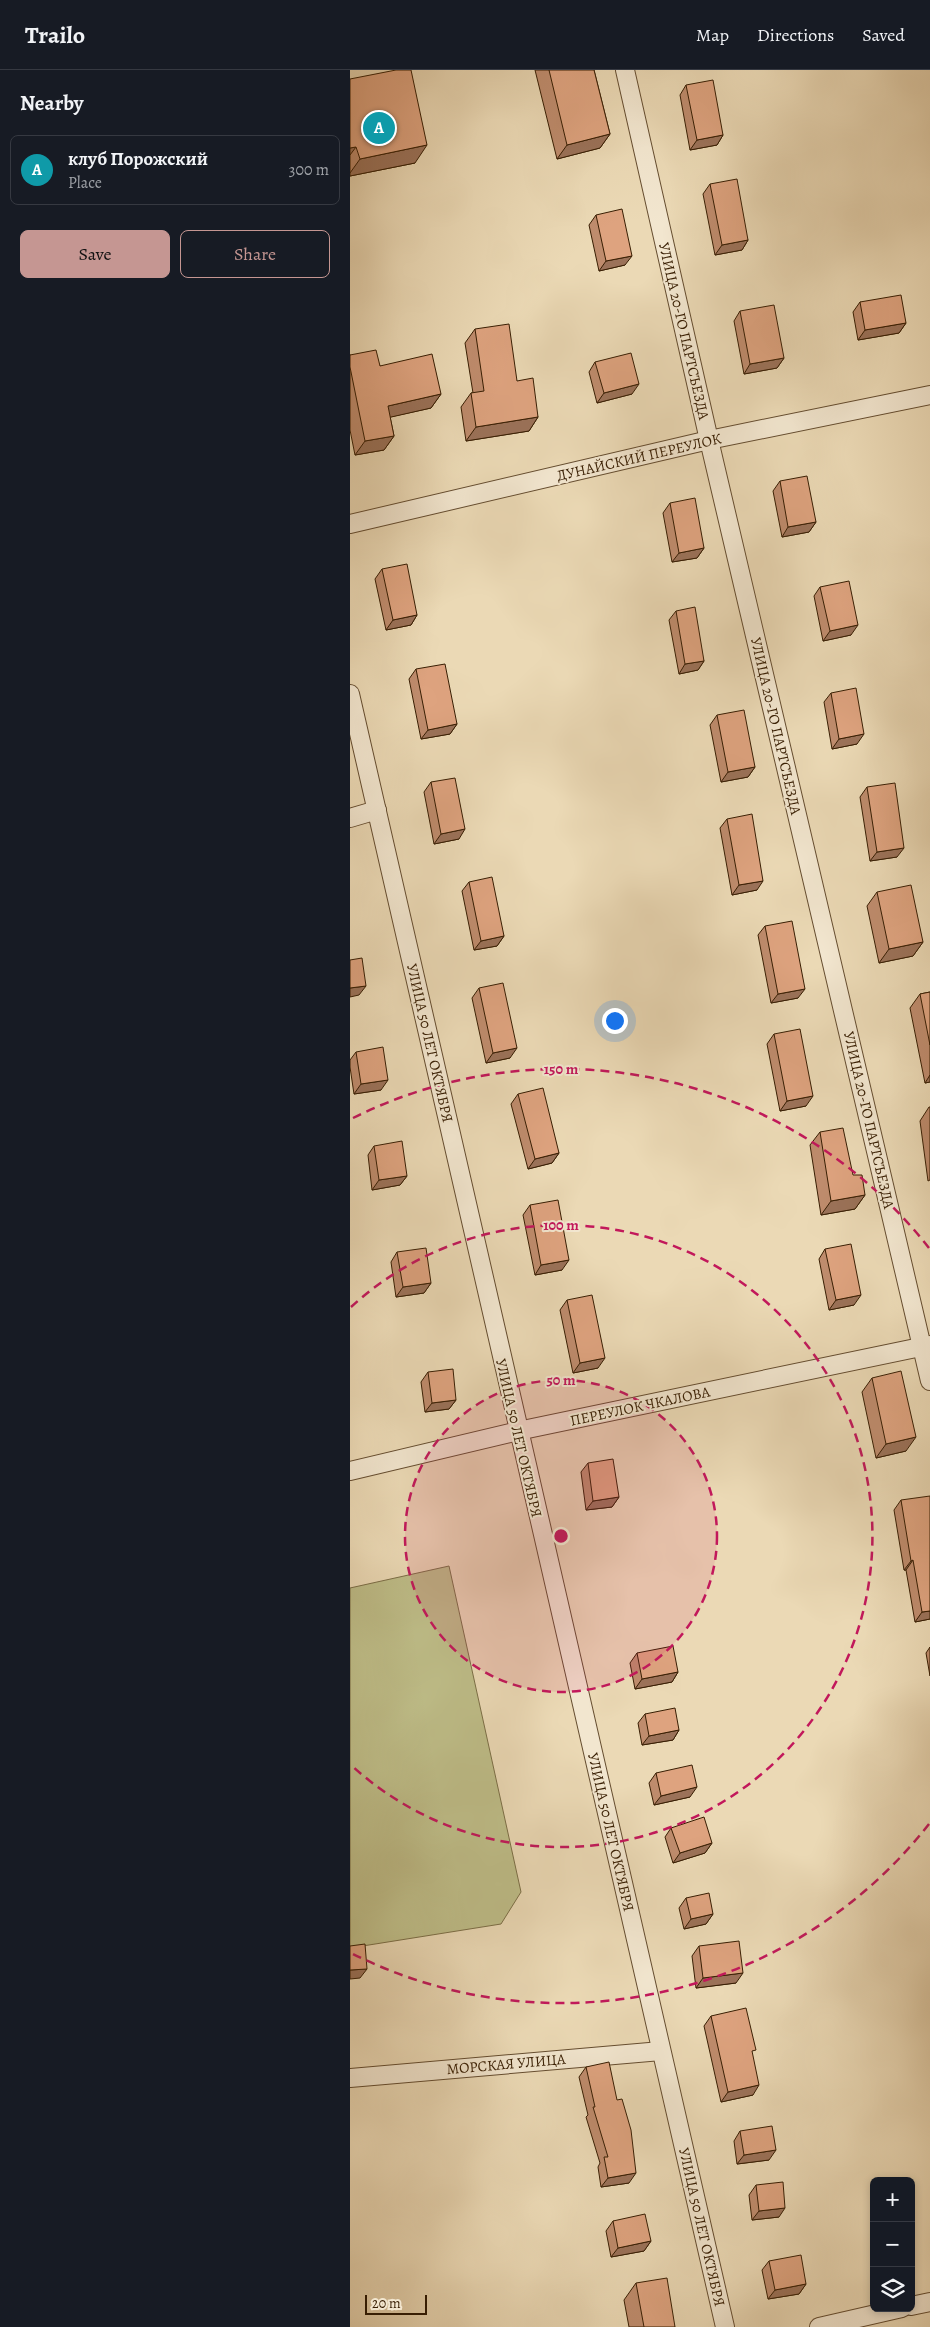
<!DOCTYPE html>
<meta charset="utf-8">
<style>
:root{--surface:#171b24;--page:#242831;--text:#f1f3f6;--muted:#9ea1a6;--line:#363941;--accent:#c59692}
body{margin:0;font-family:Alegreya,serif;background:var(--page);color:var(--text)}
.controls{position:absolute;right:15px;bottom:15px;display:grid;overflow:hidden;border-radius:8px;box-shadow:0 2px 8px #0003}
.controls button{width:45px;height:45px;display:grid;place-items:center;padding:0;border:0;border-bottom:1px solid var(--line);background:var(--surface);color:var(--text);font:25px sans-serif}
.scale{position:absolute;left:15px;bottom:12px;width:62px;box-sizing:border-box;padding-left:5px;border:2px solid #381e03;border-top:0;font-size:14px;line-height:18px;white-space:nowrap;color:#381e03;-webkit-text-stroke:4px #f2e6cf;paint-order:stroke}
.you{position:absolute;left:264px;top:950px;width:18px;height:18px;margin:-12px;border:4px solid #fff;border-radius:50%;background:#1a73e8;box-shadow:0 0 0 8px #1a73e833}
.badge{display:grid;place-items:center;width:32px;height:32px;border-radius:50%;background:var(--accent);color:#fff;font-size:16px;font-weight:700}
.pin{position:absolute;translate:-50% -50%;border:2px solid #fff;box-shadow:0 1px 5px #0006}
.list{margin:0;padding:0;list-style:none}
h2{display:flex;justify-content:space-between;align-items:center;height:65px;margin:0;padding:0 20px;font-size:21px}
h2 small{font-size:16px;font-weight:400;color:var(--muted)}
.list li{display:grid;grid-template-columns:32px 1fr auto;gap:15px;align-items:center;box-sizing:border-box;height:70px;margin:0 10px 10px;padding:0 10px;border:1px solid var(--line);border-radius:8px}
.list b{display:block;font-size:19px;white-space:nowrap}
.list p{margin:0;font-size:16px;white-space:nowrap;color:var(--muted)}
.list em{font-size:16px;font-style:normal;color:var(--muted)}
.actions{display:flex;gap:10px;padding:15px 20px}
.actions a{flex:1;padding:11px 0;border:1px solid var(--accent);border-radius:8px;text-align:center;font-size:18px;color:var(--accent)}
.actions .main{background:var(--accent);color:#111}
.icon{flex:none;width:28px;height:28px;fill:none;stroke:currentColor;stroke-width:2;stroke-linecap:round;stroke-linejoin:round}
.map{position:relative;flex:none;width:580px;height:2257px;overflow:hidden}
header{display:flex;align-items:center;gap:30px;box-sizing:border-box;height:70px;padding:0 25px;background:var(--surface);border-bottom:1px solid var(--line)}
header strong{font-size:24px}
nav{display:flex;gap:28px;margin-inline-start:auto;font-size:18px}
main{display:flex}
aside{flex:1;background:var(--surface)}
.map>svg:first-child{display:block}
</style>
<header>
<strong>Trailo</strong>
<nav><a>Map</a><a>Directions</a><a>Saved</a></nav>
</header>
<main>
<aside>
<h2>Nearby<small></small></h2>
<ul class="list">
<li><span class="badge" style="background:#0f9aa8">A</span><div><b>клуб Порожский</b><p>Place</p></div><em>300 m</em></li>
</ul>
<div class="actions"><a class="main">Save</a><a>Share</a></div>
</aside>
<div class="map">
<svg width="580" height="2257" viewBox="0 0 580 2257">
<rect width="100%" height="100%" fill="#ebd9b5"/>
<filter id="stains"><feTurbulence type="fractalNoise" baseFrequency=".004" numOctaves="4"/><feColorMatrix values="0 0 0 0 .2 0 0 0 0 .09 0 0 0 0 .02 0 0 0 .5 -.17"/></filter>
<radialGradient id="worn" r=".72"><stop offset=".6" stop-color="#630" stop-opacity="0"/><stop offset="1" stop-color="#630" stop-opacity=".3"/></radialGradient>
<polygon fill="#bebd88" stroke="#7b6e46" points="99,1496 171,1822 151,1854 0,1878 0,1518"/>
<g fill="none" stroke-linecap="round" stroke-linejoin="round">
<g stroke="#654d30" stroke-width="20">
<g id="street">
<polyline points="275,0 359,370 580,1311"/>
<polyline points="0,454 359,370 580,325"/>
<polyline points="0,624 375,2257"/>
<polyline points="0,748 27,740"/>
<polyline points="0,1401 168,1361 580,1275"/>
<polyline points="0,2008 311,1981"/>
<polyline points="561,2236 580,2232"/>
<polyline points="469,2257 552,2238"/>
</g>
</g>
<use href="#street" stroke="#f2e6cf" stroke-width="18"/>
</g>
<g fill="#bf8c6d" stroke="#381e03">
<polygon points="185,0 244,0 260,64 250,78 207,89"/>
<polygon points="0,9 65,93 0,106"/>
<polygon points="336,15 373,65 367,75 340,80 330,25"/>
<polygon points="360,114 398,170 392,180 365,185 353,124"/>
<polygon points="246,145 275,195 249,201 239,155"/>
<polygon points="510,232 556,253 549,263 508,270 503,242"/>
<polygon points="390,241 434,288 427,298 394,304 384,251"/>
<polygon points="125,259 167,311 188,347 179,361 116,371 111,337 121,323 123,323 115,273"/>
<polygon points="0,285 30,296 91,324 81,338 40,347 44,366 34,380 5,385 0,360"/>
<polygon points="245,292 282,324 247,333 239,302"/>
<polygon points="430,411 466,452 459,462 432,467 423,421"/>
<polygon points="320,433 354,478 347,488 322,492 313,443"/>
<polygon points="32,499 67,545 61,555 36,560 25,509"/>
<polygon points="470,517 501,565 473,571 464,526"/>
<polygon points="326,541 354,591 348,600 329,604 319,550"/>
<polygon points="66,599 107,654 100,664 71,669 59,609"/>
<polygon points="481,623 507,674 482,679 474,632"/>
<polygon points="367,645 405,697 398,707 371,712 360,655"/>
<polygon points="81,712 109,769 84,774 74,722"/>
<polygon points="517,717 547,787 520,791 510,727"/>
<polygon points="377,749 407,820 382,825 370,758"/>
<polygon points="119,812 154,866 147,876 124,880 112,821"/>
<polygon points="527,822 573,872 563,886 529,893 517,836"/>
<polygon points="415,856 448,928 421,933 408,865"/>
<polygon points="129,918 160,988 136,993 122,928"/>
<polygon points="580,922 580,1012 575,1013 560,938 570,924"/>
<polygon points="424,964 456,1036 430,1041 417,974"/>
<polygon points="6,982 31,1020 4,1024 0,997 0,990"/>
<polygon points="168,1024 209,1083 202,1093 178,1099 161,1034"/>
<polygon points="579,1037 580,1037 580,1110 578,1111 570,1051"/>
<polygon points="470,1062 515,1125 505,1139 471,1145 460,1075"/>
<polygon points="24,1076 57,1106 50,1115 22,1120 18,1085"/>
<polygon points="180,1135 212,1200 185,1205 173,1145"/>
<polygon points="475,1179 504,1235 479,1240 469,1189"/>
<polygon points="47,1182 81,1213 74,1223 46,1227 41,1192"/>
<polygon points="217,1230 248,1298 223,1303 210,1240"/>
<polygon points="78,1302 106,1330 99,1339 75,1342 71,1312"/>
<polygon points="522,1308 556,1381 526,1388 512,1322"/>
<polygon points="238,1393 269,1427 262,1437 236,1440 231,1402"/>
<polygon points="551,1430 580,1549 565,1552 556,1500 554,1500 544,1440"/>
<polygon points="580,1577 580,1606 576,1583"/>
<polygon points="287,1583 328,1602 322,1612 285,1619 280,1593"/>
<polygon points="295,1644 329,1660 323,1670 292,1675 288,1653"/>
<polygon points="306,1703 340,1727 304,1735 299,1713"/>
<polygon points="321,1758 362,1773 355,1783 323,1793 315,1767"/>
<polygon points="336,1828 363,1844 356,1854 334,1859 329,1838"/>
<polygon points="349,1876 386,1913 346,1918 342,1886"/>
<polygon points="361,1946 403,2025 371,2032 354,1956"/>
<polygon points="236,1997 279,2113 251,2117 248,2097 250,2093 236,2047 238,2045 229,2007"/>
<polygon points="390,2061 419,2090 387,2094 384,2071"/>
<polygon points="406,2115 429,2147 402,2150 399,2125"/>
<polygon points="263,2151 301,2171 294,2181 261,2187 256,2161"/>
<polygon points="419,2191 456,2214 449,2224 418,2229 412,2200"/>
<polygon points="286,2213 325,2257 279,2257 274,2230"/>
</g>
<g fill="#9b7259" stroke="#381e03">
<polygon points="260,64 250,78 207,89 217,75"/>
<polygon points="373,65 367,75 340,80 347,70"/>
<polygon points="77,75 65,93 0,106 0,103 10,89"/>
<polygon points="6,77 0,85 0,78"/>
<polygon points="398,170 392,180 365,185 372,175"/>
<polygon points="282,186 275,195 249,201 256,191"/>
<polygon points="556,253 549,263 508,270 515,260"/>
<polygon points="434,288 427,298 394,304 400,294"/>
<polygon points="289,314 282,324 247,333 254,323"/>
<polygon points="91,324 81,338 28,350 38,336"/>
<polygon points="188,347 179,361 116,371 126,357"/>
<polygon points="44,366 34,380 5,385 15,371"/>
<polygon points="466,452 459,462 432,467 438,457"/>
<polygon points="354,478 347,488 322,492 329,483"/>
<polygon points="67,545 61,555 36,560 43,550"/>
<polygon points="508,555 501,565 473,571 480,561"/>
<polygon points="354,591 348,600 329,604 335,594"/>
<polygon points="107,654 100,664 71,669 78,660"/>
<polygon points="514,664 507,674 482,679 489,669"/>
<polygon points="405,697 398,707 371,712 378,702"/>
<polygon points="115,759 109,769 84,774 91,764"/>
<polygon points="554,778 547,787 520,791 527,782"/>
<polygon points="413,811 407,820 382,825 389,815"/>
<polygon points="154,866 147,876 124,880 131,871"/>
<polygon points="573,872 563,886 529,893 539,879"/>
<polygon points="16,916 9,925 0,927 0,918"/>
<polygon points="455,919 448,928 421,933 428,924"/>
<polygon points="167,978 160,988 136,993 143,983"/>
<polygon points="580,1005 580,1012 575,1013"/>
<polygon points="38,1010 31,1020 4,1024 11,1014"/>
<polygon points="463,1026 456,1036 430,1041 437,1031"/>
<polygon points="209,1083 202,1093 178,1099 185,1089"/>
<polygon points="57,1106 50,1115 22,1120 29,1110"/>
<polygon points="515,1125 505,1139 471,1145 481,1131"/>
<polygon points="219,1190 212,1200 185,1205 191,1195"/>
<polygon points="81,1213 74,1223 46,1227 53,1217"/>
<polygon points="511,1225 504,1235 479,1240 486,1230"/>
<polygon points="255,1288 248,1298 223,1303 230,1293"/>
<polygon points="106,1330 99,1339 75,1342 82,1333"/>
<polygon points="566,1367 556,1381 526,1388 536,1374"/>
<polygon points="269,1427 262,1437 236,1440 243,1431"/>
<polygon points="563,1490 556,1500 554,1500 561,1491"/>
<polygon points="580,1541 580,1549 565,1552 572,1542"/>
<polygon points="328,1602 322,1612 285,1619 292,1609"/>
<polygon points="329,1660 323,1670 292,1675 299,1666"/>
<polygon points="347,1717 340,1727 304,1735 311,1726"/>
<polygon points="362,1773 355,1783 323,1793 330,1783"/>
<polygon points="363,1844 356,1854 334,1859 341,1849"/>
<polygon points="17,1899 10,1908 0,1909 0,1900"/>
<polygon points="393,1903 386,1913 346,1918 353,1908"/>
<polygon points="409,2015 403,2025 371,2032 378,2022"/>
<polygon points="426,2080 419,2090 387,2094 394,2085"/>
<polygon points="286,2103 279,2113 251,2117 258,2108"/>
<polygon points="435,2138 429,2147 402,2150 409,2141"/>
<polygon points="301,2171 294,2181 261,2187 268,2178"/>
<polygon points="456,2214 449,2224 418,2229 425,2220"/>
</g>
<g fill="#dea37f" stroke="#381e03">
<polygon points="46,0 61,0 77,75 10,89 6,77 0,78 0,9"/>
<polygon points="199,0 244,0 260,64 217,75"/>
<polygon points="363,10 373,65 347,70 336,15"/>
<polygon points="387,109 398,170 372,175 360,114"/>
<polygon points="272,139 282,186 256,191 246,145"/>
<polygon points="551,225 556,253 515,260 510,232"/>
<polygon points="424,235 434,288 400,294 390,241"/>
<polygon points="159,254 167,311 183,308 188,347 126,357 121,323 134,321 125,259"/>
<polygon points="26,280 30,296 82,284 91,324 38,336 44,366 15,371 0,297 0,285"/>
<polygon points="281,283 289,314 254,323 245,292"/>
<polygon points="457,406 466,452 438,457 430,411"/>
<polygon points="345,428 354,478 329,483 320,433"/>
<polygon points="57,494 67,545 43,550 32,499"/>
<polygon points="499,511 508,555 480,561 470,517"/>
<polygon points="345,537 354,591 335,594 326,541"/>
<polygon points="95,594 107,654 78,660 66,599"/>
<polygon points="506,618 514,664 489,669 481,623"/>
<polygon points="394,640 405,697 378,702 367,645"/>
<polygon points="105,708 115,759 91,764 81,712"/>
<polygon points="545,713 554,778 527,782 517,717"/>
<polygon points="402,744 413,811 389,815 377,749"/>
<polygon points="142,807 154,866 131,871 119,812"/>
<polygon points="561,815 573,872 539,879 527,822"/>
<polygon points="442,851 455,919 428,924 415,856"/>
<polygon points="12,888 16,916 0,918 0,890"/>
<polygon points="153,913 167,978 143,983 129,918"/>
<polygon points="580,922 580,975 570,924"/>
<polygon points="450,959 463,1026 437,1031 424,964"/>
<polygon points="33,977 38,1010 11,1014 6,982"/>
<polygon points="193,1018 209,1083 185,1089 168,1024"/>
<polygon points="493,1058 503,1105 512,1105 515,1125 481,1131 470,1062"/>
<polygon points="52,1071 57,1106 29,1110 24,1076"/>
<polygon points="208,1130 219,1190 191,1195 180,1135"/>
<polygon points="501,1174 511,1225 486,1230 475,1179"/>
<polygon points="76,1178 81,1213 53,1217 47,1182"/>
<polygon points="242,1225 255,1288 230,1293 217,1230"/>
<polygon points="103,1299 106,1330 82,1333 78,1302"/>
<polygon points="551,1301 566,1367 536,1374 522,1308"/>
<polygon points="263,1389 269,1427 243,1431 238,1393"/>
<polygon points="580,1426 580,1541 572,1542 563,1490 561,1491 551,1430"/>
<polygon points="323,1576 328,1602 292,1609 287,1583"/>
<polygon points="325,1638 329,1660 299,1666 295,1644"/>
<polygon points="342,1695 347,1717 311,1726 306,1703"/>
<polygon points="354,1747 362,1773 330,1783 321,1758"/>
<polygon points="359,1823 363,1844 341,1849 336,1828"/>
<polygon points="389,1871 393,1903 353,1908 349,1876"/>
<polygon points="15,1874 17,1899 0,1900 0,1876"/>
<polygon points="396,1938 406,1980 402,1981 409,2015 378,2022 361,1946"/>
<polygon points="259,1992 267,2030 272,2029 281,2060 286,2103 258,2108 254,2087 258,2087 243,2037 245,2037 236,1997"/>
<polygon points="422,2056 426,2080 394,2085 390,2061"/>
<polygon points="433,2112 435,2138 409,2141 406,2115"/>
<polygon points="295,2144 301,2171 268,2178 263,2151"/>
<polygon points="451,2185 456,2214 425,2220 419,2191"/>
<polygon points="317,2208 325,2257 294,2257 286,2213"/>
</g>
<circle cx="211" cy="1466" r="156" fill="#c2185b" fill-opacity=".12"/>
<g fill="none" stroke="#c2185b" stroke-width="2.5" stroke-dasharray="9 6">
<circle cx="211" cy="1466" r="156"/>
<path d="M1 1237A311 311 0 1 1 1 1695"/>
<path d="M579 1754A467 467 0 0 1 3 1884M3 1048A467 467 0 0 1 579 1178"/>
</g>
<g text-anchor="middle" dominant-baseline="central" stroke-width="4" stroke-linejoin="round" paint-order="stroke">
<g font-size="15" fill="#381e03" stroke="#f2e6cf">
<text transform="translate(334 261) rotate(77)">УЛИЦА 20-ГО ПАРТСЪЕЗДА</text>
<text transform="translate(289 387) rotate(-13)">ДУНАЙСКИЙ ПЕРЕУЛОК</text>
<text transform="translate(426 656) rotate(77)">УЛИЦА 20-ГО ПАРТСЪЕЗДА</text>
<text transform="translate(80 973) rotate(77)">УЛИЦА 50 ЛЕТ ОКТЯБРЯ</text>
<text transform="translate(519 1050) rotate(77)">УЛИЦА 20-ГО ПАРТСЪЕЗДА</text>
<text transform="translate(290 1336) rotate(-12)">ПЕРЕУЛОК ЧКАЛОВА</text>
<text transform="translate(169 1368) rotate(77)">УЛИЦА 50 ЛЕТ ОКТЯБРЯ</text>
<text transform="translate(261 1762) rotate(77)">УЛИЦА 50 ЛЕТ ОКТЯБРЯ</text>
<text transform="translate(156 1994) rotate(-5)">МОРСКАЯ УЛИЦА</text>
<text transform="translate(352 2157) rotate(77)">УЛИЦА 50 ЛЕТ ОКТЯБРЯ</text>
</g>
</g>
<circle cx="211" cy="1466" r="8" fill="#c2185b" stroke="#f2e6cf" stroke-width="2.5"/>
<g font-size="15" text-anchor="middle" font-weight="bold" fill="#c2185b" stroke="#f2e6cf" stroke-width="4" stroke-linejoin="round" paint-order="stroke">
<text x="211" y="1004">150 m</text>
<text x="211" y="1160">100 m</text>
<text x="211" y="1315">50 m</text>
</g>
<rect width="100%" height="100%" filter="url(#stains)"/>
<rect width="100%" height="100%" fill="url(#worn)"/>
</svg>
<div class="controls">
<button>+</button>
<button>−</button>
<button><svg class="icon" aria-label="layers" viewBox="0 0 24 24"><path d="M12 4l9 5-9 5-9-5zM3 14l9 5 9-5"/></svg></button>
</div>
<div class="scale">20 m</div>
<div class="you"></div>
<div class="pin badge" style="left:29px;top:58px;background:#0f9aa8">A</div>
</div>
</main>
